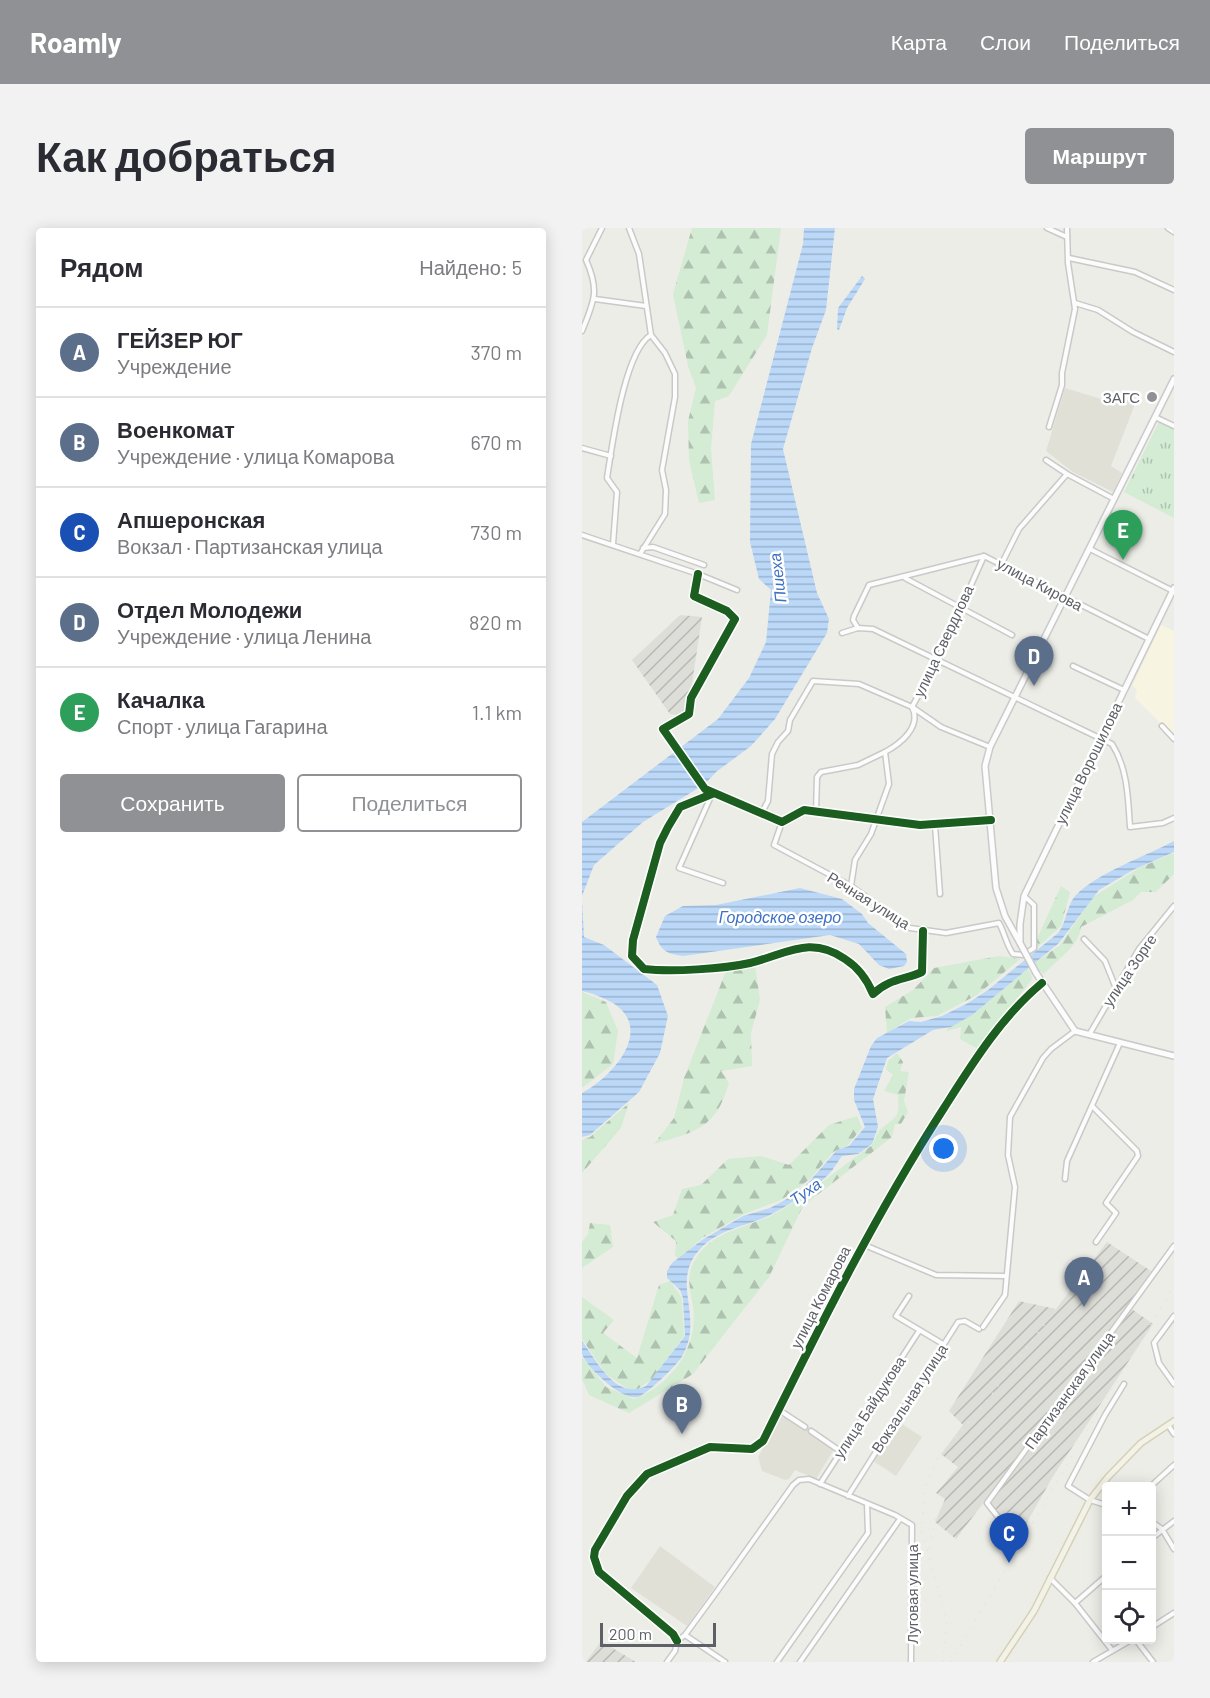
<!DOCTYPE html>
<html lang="ru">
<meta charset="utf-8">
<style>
:root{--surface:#fff;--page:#f2f2f3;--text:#2b2b33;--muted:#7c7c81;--line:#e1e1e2;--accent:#8f9194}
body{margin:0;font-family:Barlow,sans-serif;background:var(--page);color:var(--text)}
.controls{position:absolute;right:18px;bottom:18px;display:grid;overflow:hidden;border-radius:6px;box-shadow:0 3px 15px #0003}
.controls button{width:54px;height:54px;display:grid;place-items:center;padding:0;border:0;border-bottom:2px solid var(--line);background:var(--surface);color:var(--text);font:30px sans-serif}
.scale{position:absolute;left:18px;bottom:15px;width:116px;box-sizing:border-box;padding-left:6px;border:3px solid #5d6066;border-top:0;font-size:16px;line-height:21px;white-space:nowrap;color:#5d6066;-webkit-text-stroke:4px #fff;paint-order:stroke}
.you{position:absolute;left:362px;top:921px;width:21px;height:21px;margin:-15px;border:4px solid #fff;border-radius:50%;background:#1a73e8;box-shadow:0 0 0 9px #1a73e833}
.badge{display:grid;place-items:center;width:39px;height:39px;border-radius:50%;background:var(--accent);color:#fff;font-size:20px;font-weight:700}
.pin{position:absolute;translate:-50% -50px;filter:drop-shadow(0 2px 3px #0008)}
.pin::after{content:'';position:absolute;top:32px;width:21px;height:18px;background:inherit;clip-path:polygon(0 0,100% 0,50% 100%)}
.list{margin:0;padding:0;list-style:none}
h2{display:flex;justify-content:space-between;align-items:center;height:78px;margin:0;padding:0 24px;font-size:26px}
h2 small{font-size:20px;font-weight:400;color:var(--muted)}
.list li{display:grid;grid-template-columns:39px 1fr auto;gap:18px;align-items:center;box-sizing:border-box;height:90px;padding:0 24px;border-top:2px solid var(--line)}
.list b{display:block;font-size:22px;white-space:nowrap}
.list p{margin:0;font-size:20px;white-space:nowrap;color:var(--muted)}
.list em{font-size:20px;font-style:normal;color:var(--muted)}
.actions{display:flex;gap:12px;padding:18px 24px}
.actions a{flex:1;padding:14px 0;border:2px solid var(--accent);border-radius:6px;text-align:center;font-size:21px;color:var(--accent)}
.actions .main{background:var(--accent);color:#fff}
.icon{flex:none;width:33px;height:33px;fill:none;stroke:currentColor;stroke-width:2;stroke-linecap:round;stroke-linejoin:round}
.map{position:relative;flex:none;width:592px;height:1434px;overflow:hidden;border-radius:6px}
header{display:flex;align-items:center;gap:36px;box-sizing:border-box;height:84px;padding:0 30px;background:var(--accent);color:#fff}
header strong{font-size:28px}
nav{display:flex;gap:33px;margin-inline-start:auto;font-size:21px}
.intro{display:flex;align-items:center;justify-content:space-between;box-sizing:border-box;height:144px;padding:0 36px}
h1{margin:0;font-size:42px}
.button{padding:15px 27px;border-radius:6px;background:var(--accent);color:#fff;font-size:21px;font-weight:700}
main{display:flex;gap:36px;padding:0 36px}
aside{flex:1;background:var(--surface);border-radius:6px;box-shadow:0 3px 15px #0003}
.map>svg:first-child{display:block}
</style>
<header>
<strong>Roamly</strong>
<nav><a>Карта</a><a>Слои</a><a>Поделиться</a></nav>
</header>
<div class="intro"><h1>Как добраться</h1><a class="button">Маршрут</a></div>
<main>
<aside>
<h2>Рядом<small>Найдено: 5</small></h2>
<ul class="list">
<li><span class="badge" style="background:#5c6f8a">A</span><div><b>ГЕЙЗЕР ЮГ</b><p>Учреждение</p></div><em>370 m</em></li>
<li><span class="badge" style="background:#5c6f8a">B</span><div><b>Военкомат</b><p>Учреждение · улица Комарова</p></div><em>670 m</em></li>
<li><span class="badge" style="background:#1a4fb4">C</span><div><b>Апшеронская</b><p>Вокзал · Партизанская улица</p></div><em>730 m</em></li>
<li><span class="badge" style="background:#5c6f8a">D</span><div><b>Отдел Молодежи</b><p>Учреждение · улица Ленина</p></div><em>820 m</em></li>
<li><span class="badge" style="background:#2e9e5b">E</span><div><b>Качалка</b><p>Спорт · улица Гагарина</p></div><em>1.1 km</em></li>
</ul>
<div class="actions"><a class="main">Сохранить</a><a>Поделиться</a></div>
</aside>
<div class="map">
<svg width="592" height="1434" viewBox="0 0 592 1434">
<defs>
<pattern id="industrial-furrows" width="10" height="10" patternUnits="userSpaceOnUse" patternTransform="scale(1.5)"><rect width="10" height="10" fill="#deded9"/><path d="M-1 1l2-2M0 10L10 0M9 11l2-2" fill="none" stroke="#b7b7b4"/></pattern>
<pattern id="forest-firs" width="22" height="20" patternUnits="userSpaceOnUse" patternTransform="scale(1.5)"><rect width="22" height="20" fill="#d4ebd4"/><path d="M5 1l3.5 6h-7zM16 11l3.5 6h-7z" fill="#afc2b0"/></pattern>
<pattern id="park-tufts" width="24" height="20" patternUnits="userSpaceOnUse" patternTransform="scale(1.5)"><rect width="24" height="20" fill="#d4ebd4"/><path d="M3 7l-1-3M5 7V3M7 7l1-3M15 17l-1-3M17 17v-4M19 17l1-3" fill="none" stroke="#afc2b0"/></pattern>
<pattern id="water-rules" width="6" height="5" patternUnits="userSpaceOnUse" patternTransform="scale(1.5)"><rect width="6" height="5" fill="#bbd8f8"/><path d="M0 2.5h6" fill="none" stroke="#9bb3cd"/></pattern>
</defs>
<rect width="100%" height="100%" fill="#edede8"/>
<polygon fill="#f7f4e1" points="579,397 592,403 592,509 553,470 555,462 550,458"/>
<g fill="url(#industrial-furrows)">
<polygon points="98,387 120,389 105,489 88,486 50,432"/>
<polygon points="525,1014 569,1043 547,1079 571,1096 470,1250 439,1305 432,1309 423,1303 424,1297 405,1270 374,1311 353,1294 363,1271 354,1265 376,1239 359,1226 381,1197 367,1183 437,1073 474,1081"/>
<polygon points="19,1413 54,1434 4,1434"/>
</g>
<g fill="#e1e0d7">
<polygon points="483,160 526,173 531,165 553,176 529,238 540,245 531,264 491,244 464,223"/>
<polygon points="199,1189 205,1190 227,1203 247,1217 251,1223 234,1251 213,1242 207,1251 203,1252 180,1243 176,1229"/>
<polygon points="317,1194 340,1209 314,1248 291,1233"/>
<polygon points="78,1318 133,1359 105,1398 49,1360"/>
</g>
<g fill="url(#forest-firs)">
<polygon points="110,0 199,0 185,107 147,168 133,173 129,221 133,272 117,275 107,232 106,193 114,160 106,138 91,66"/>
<path d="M592 625V646L574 664H559L551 672 499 699C497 718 475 732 462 746L454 741 453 735 478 717 511 669 557 640Z"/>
<path d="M479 658 488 664 479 698 447 727C458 706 468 681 479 658Z"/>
<polygon points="417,728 438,731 395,767 355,788 329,790 305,805 303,779 331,762 352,740"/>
<path d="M173 737 178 772 169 805 170 838 139 843 147 855C134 901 113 904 72 916L92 890 102 850 144 743Z"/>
<polygon points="446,741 450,749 449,753 396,821 378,811 379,799 365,803 365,800 391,786"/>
<polygon points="0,764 24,774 36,803 31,836 0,860"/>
<path d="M315 825 321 834 318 843 327 844 322 873 326 884 319 896H313L310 909 221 978 187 1049 111 1146 47 1185 7 1167 0 1151V1129L24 1159 52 1171C89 1157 117 1119 111 1078 108 1060 103 1048 114 1030 132 1001 169 1000 196 984 229 965 258 939 289 918 293 913 294 906 298 902 314 887 318 892 316 867L302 863 311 847 304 841 306 833Z"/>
<polygon points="47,875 39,900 0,945 0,912 8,909"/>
<polygon points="275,888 280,900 265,918 251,924 229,950 210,965 197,973 162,986 120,1010 97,1031 93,1028 94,1013 71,994 91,987 100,961 119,957 146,931 179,928 207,937 247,897"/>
<polygon points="8,995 28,997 31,1019 0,1040 0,1014 6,1006"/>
<polygon points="88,1053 100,1070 102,1108 70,1151 56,1161 47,1162 24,1146 0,1111 0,1069 32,1092 21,1105 55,1130 77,1057"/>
</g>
<polygon fill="url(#park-tufts)" points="578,192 592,199 592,290 542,264"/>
<g fill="url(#water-rules)">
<polygon points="222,0 253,0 244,82 230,120 201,221 235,365 247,391 245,405 193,491 169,518 134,544 123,556 61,594 12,637 0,668 0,594 136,491 167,450 184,414 189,362 177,351 168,314 169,216 221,16"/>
<polygon points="280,48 283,51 265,80 257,102 255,101 256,80"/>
<path d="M592 613V624L551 642 517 662 477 715 390 787 369 799 351 802 305 830 291 871 296 899 290 916 276 926 260 928C255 934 252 941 247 946 230 963 207 977 186 988 165 998 138 1001 120 1019 85 1054 125 1088 99 1130 94 1138 65 1166 56 1169 40 1173 5 1140 0 1126 0 1123 0 1116 0 1113 15 1133 34 1173 64 1158L103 1108 101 1070 98 1062 85 1050V1043L90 1035 120 1012 161 988 188 980 218 964 255 922 267 918 283 899 272 872V861L289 818 295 810 327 793 339 794 360 788 386 775 406 762 476 705C485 694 484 678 494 667 515 645 564 628 592 613Z"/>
<path d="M218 660 260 671 280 686 286 695 324 726 325 734 322 738 307 741 297 737 277 716 248 707 101 728C86 726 80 724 74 709L83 688 101 678 134 677Z"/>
<path d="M0 673 2 709 22 717 75 757 86 788 78 825 57 864 8 907 0 909V865C30 849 73 802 31 775 22 770 10 765 0 763Z"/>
</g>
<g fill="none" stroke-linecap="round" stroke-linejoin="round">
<g stroke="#c9cac8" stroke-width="7">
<g id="street">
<polyline points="47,0 57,26 69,107 83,125 93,146 93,169 80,242 84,262 83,286 58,326"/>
<polyline points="465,0 485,9"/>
<polyline points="586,0 592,4"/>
<polyline points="487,30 553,44 592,62"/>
<polyline points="13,71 64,78"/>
<polyline points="493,75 516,82 551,104 592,124"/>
<path d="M0 103C12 73 18 63 4 32L20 0"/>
<polyline points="573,189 592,198"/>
<polyline points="467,199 480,157 480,145 493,81 486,35 485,0"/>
<polyline points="0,220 29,228"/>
<polyline points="464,232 485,246 532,271"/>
<polyline points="0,307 116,346 155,362"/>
<path d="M31 316 35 264 25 250C30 219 42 123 69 107"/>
<polyline points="61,320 71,319 122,337"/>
<polyline points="508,321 591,363"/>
<polyline points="419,337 437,301 485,246"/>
<polyline points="116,346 112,368 145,383 153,391 109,470 107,486 81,501 123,561 200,594 222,582 338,597 408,592"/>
<polyline points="323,350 430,407"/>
<polyline points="276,400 271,392 272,388 287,357 402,328 567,411"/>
<path d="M260 405 276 400 291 401 530 516C546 541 546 571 548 599L581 595 592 590"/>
<polyline points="491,438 542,462"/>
<polyline points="580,498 592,511"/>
<path d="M130 566 98 579 86 599 78 615 51 712 50 728 62 741C90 744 141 741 168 735 205 726 228 707 263 731 277 740 285 751 291 766 308 750 322 752 340 744L341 703"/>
<polyline points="130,566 97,640 141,655"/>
<polyline points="234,584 235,549 239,544 276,537 303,524"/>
<polyline points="179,586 186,573 190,526 196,514 206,503 208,492 231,453 277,456 330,479 359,499 408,519"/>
<path d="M200 594 192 617 269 658 328 700 364 705 417 695C423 706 424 716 431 726L441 727 452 720V677L442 668"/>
<polyline points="353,597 358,666"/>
<path d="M269 658 273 632 289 606 307 556 303 524C318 516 340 499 330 479L356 431 402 328"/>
<polyline points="502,711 523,733 533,758"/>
<polyline points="507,807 557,721 592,678"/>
<polyline points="510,878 555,923 556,928 524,975 534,985 514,1014"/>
<polyline points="483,951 485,933 538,815"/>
<polyline points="280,1016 354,1047 423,1048"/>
<polyline points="327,1068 314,1088 361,1116"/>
<polyline points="592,1088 572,1115 577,1135 592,1156"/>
<polyline points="401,1099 423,1067 433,959 426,927 428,889 461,830 469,821 493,803"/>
<polyline points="197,1182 223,1199"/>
<polyline points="586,1197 592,1206"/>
<polyline points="229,1203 258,1223"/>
<polyline points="238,1256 337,1103"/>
<polyline points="569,1258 592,1237"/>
<polyline points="266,1268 376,1094 383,1093 397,1101"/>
<polyline points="524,1277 508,1272 486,1258 523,1187 542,1156"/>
<polyline points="570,1294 580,1301 592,1321"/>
<circle cx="421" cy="1313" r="5"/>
<polyline points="421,1308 420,1294 405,1275 592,1018"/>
<polyline points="570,1310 592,1293"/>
<polyline points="468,1350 493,1375 530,1422"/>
<polyline points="493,1375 524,1348"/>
<polyline points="570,1399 592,1385"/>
<polyline points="103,1407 143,1434"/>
<polyline points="554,1412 571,1434"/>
<path d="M95 1413 91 1406 17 1344 12 1329 13 1322 45 1268 65 1246 128 1219 170 1221 181 1213C237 1100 293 987 362 880 390 836 419 789 460 755"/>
<polyline points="85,1434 93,1423 95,1413 103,1407 136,1362 211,1257 217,1252 227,1251 313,1287 330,1297 329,1434"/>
<polyline points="195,1434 286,1305 285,1276"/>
<polyline points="218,1434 318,1291"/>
<polyline points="511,1434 549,1412"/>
</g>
</g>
<g stroke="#cacaca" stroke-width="8">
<g id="secondary">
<polyline points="438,713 438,696 442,668 592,360"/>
<polyline points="438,715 423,688 414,660 403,538 408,519 592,151"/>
<polyline points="454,745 493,803 592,828"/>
</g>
</g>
<g stroke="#d6d0b4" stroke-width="8">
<polyline id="primary" points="418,1434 452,1383 508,1272 526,1249 559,1215 592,1193"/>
</g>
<use href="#street" stroke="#fcfcfc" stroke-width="4"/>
<use href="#secondary" stroke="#fcfcfc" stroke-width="5"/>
<use href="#primary" stroke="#f3f2e8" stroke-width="5"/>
<g stroke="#e4e4e3" stroke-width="1.5" stroke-dasharray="1.5 8" stroke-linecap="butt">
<polyline points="505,1203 592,1058"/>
<polyline points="348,1320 353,1290 364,1268"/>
<polyline points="212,1434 225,1406"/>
<polyline points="361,1434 365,1393 340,1303 342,1261 355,1231 407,1170 495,1053"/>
<polyline points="369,1434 493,1223"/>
</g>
<g stroke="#cacaca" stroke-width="8" stroke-linecap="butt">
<polyline id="secondary-bridge" points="438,715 454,745"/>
</g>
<use href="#secondary-bridge" stroke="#fcfcfc" stroke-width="5"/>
<g stroke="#fff" stroke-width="11">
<g id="cycleway">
<polyline points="116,346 112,368 145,383 153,391 109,470 107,486 81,501 123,561 200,594 222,582 338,597 409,592"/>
<path d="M130 566 98 579 86 599 78 615 51 712 50 728 62 741C90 744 141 741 168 735 205 726 228 707 263 731 277 740 285 751 291 766 308 750 322 752 340 744L341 703"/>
<path d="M95 1413 91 1406 17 1344 12 1329 13 1322 45 1268 65 1246 128 1219 170 1221 181 1213C237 1100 293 987 362 880 390 836 419 789 460 755"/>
</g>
</g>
<use href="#cycleway" stroke="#1b5e20" stroke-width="8"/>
</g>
<circle fill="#8f9194" stroke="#fff" stroke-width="2" cx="570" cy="169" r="6"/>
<g text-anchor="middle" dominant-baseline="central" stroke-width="5" stroke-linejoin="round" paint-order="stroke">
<g font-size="15" fill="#5d6066" stroke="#fff" text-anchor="end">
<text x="558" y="169">ЗАГС</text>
</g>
<g font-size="15" fill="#5d6066" stroke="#fff">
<text transform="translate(458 356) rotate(28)">улица Кирова</text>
<text transform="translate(361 413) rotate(-65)">улица Свердлова</text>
<text transform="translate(506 535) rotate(-64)">улица Ворошилова</text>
<text transform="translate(287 672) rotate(32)">Речная улица</text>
<text transform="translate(547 742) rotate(-56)">улица Зорге</text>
<text transform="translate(238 1069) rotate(-63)">улица Комарова</text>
<text transform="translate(487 1162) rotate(-54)">Партизанская улица</text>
<text transform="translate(327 1170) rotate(-57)">Вокзальная улица</text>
<text transform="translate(287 1179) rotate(-57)">улица Байдукова</text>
<text transform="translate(330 1366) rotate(-90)">Луговая улица</text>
</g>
<g font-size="16" font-style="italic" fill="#3f71c1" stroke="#fff">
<text transform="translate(195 350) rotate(-97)">Пшеха</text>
<text x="198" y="688">Городское озеро</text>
<text transform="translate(223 963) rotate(-35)">Туха</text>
</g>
</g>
</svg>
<div class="controls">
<button>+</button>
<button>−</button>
<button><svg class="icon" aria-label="locate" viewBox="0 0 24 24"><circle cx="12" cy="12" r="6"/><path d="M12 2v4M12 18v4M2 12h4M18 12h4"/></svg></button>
</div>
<div class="scale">200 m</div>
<div class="you"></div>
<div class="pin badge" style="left:502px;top:1079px;background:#5c6f8a">A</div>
<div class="pin badge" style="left:100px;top:1206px;background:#5c6f8a">B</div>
<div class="pin badge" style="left:427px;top:1335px;background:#1a4fb4">C</div>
<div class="pin badge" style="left:452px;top:458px;background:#5c6f8a">D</div>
<div class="pin badge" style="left:541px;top:332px;background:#2e9e5b">E</div>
</div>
</main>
